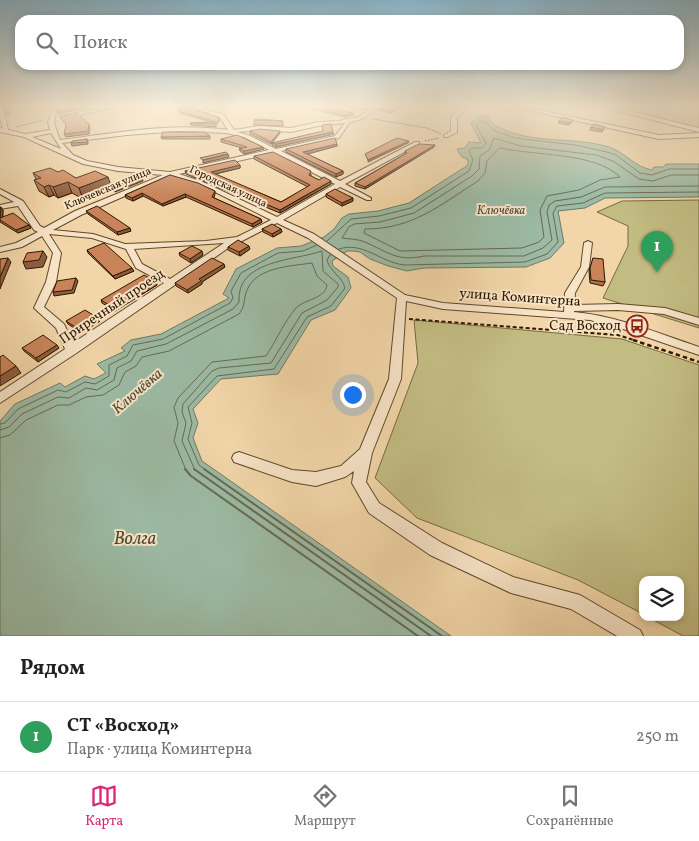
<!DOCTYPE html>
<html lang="ru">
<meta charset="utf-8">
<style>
:root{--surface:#fff;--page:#f6f6f6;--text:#202124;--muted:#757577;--line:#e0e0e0;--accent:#db2777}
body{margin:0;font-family:Vollkorn,serif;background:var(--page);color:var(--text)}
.controls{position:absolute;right:15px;bottom:15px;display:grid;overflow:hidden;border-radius:10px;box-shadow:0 2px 8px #0003}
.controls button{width:45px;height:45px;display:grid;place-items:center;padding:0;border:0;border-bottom:1px solid var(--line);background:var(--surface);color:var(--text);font:25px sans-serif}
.you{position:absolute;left:352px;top:394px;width:18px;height:18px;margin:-12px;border:4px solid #fff;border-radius:50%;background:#1a73e8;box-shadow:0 0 0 8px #1a73e833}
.badge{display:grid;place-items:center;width:32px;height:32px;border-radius:50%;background:var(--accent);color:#fff;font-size:16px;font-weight:700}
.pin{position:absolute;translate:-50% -41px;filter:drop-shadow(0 1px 2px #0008)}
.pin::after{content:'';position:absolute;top:26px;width:18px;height:15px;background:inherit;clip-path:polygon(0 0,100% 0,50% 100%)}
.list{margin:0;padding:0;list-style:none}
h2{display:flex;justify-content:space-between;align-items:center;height:65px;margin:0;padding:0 20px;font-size:21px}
h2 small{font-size:16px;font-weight:400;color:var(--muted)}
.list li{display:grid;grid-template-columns:32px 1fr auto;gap:15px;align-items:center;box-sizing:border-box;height:70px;padding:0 20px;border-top:1px solid var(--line)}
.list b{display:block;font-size:19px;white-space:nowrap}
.list p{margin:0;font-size:16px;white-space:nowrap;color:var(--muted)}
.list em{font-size:16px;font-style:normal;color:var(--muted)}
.icon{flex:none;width:28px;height:28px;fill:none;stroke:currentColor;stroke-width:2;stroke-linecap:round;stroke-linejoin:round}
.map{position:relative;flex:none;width:699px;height:636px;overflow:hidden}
.search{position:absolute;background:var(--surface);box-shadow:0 2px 8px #0003;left:15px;right:15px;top:15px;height:55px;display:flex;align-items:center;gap:12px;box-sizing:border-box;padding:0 18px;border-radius:15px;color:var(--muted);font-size:19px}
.sheet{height:135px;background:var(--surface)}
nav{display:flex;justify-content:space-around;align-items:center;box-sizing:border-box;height:70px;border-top:1px solid var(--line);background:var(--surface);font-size:14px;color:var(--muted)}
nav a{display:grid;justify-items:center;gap:2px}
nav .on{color:var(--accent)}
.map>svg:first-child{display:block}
</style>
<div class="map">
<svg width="699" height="636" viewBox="0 0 699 636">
<rect width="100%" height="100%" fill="#f2d6a9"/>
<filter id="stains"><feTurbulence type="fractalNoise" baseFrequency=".004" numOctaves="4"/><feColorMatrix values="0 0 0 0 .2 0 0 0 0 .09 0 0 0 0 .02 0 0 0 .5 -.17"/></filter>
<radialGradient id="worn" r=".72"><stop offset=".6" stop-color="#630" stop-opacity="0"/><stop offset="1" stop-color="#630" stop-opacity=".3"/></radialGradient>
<g fill="#c2bc82" stroke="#786a42">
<polygon points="606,107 699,107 699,129"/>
<polygon points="699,200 699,328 603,298 628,246 628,226 597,212 622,201"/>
<polygon points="414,320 622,339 699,365 699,636 683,636 648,617 680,617 680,580 643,580 643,614 578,580 417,518 375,478 418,363"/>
</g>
<path fill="#9cbaa4" stroke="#707a63" d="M479 116H486C490 119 492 124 497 126 530 145 573 136 609 147 626 153 635 167 652 170L654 167H663L666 164H699V197L605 198 585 208 558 211 564 243 550 258 526 267 424 268 407 271 388 266 370 259 360 252 353 251H347L332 261 333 266 348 277 351 288 335 310 311 320 278 374 221 379 193 409 198 423 193 438 202 461 451 636H0V421L15 404 60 383 65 387 85 376 94 379 106 373 97 364 125 351 121 348 131 340 161 334 229 298 223 294 236 269 277 248 301 246 324 237 334 229 342 218 349 214 378 211 409 203 468 165V160L461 156 457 149 465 148 469 142 481 143 471 123Z"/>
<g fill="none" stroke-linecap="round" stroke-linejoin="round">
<g stroke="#666a52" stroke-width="1">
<path d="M500 148C535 156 595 152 620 177L600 180 579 190 547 196 540 210 544 237 539 242 522 248 400 251 364 233 365 229C413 229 440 205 478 181L485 173 487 161Z"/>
<path d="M699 175H671L653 181 639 179 613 161 596 155 521 146 494 138 489 150 480 156 479 169 472 176 414 213 380 222 354 224 349 227 342 238C349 239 358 239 365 242 388 252 397 262 424 256H524L543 248 552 240 547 212 549 205 555 201 581 197 605 187 699 186"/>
<polyline points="327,241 351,219 379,216 411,208 469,171 473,160 469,151 472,148 482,148 486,143 476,125 481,121 486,122 493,130 515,138 575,145 607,152 616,155 640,173 652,175 669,169 699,169"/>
<path d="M339 249C363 241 380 262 404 265L525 262 547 254 558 242 553 213 557 206 583 203 605 193 699 192"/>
<polyline points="0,424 5,423 18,409 58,390 66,392 85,382 95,384 109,376 109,365 127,356 133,345 163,339 230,303 233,298 231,291 241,273 278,253 303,251 317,245"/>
<path d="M0 430 9 427 22 414 58 397 69 398 86 388 97 390 114 380 117 368 131 361 137 351 166 344 233 309 239 302C236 260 293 261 322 251L323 271 338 284V287L327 300 302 313 271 363 219 368 212 371 183 404 182 412 186 423 182 441 195 470"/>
<path d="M0 438 10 435 26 420 58 405H69L86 397 103 395 119 385 125 372 136 366 142 357 169 351 239 314C246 306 243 297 248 288 258 267 292 266 312 263L317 276 327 285C325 299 305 299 296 308 284 322 276 341 266 356L212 362 178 398 174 407 178 423 174 441 186 470"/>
<path d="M206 470 199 465 188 439 192 423 188 407 217 376 274 369 307 317 331 306 345 288C342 276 330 272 327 260L330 255"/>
</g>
<g stroke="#666a52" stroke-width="2">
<polyline points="185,469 191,476 418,636"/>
<polyline points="194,469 431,636"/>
<polyline points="204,469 442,636"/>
</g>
<g stroke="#60482b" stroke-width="2">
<g id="minor">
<path d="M0 107H3L8 130 26 134 50 130 48 122 52 111 50 107H55L56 111 54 123 60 140C115 133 173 122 228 130L220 117 189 107H198L224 115 234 130 260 126 291 128 318 122 338 121 358 117 374 107H380L362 119 350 122 339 138 281 151 340 181 415 142H419V144L345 184 371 198V200H367L340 187 283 220 314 234 405 295 443 303 564 312 565 293 581 267 584 243 588 241 592 243 589 267 575 293 574 305 618 304 665 308 699 318V325L664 314 618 310 574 311V312C617 316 658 333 699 347V355L620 328 590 320 443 309 406 301 401 379 372 453 366 482 379 503 442 543 513 577 580 595 640 630 643 636H617L571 609 511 593 430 555 369 513 352 483 354 471 345 477 316 486 292 482 234 462 232 458 234 454 239 452 292 470 316 472 341 466 360 449 389 379 397 298 308 238 277 223 242 241 237 242 75 354 0 403V392L65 349 56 328 34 308 46 282 53 253 42 236 22 247 0 252V247L16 243 38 232 34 230 18 206 0 209V205L14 202 0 194V189L23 201 40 226 44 228 75 211 163 175 118 171 83 164 24 137 0 132V128L3 129 0 117ZM345 123 335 136 276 149 248 135 237 132 260 130 291 132 318 126ZM179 131 226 133 244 137 269 150 170 172 118 167 87 161 73 155 62 143 127 135ZM51 133 61 149 32 137ZM274 153 335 184 277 217 203 182 179 174ZM171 176 199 184 271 220 237 237 206 241 125 244 93 234 53 230 81 215ZM49 234 92 238 126 249 136 268 164 283 73 343 64 324 44 307 56 282 61 253ZM224 243 170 279 142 264 134 249Z"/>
<polygon points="104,107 116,107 66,118 63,116"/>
<polygon points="463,107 469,107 457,117 457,132 448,137 444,137 444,135 451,131 451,116"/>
<polygon points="513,107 524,107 659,135 699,133 699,137 659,139"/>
<polygon points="602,107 612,107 699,128 699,132"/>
</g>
</g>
<g stroke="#2f1901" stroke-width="1" stroke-dasharray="2 1" stroke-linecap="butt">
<polyline points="373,119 427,128 441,134"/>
<polyline points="16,127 43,120"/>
<polyline points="425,141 439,138"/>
</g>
<polyline stroke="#2f1901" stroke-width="2" stroke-dasharray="4 2.5" stroke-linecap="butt" points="409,319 618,335 637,341"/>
<polyline stroke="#2f1901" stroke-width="2.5" stroke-dasharray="4.5 3" stroke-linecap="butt" points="633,340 699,362"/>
<use href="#minor" fill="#f7e4c7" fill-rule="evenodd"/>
</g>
<g fill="#ad714d" stroke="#2f1901">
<polygon points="177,107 191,107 199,111 219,118 220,120 217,124 216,124 216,127 191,125 190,123 211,122 180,113"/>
<polygon points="306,107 331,107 353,115 345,117"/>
<polygon points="345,107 364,107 366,108 366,110"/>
<polygon points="379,107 402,107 391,113 378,110"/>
<polygon points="254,120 283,121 283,126 254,125"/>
<polygon points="573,120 572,122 569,125 558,123 559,121"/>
<polygon points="591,127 605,127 602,132 590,130"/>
<polygon points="250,131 280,133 272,143 334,134 276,147 272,145 272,143 271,144 250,134"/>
<polygon points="210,136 210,139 162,139 161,137"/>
<polygon points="221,139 264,149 244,154 240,151 239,149 242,148 221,142"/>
<polygon points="337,144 337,146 307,154 343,171 343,174 336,177 286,152 286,149"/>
<polygon points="435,145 434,147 365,189 355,186 355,183 405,154 405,151"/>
<polygon points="254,156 311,174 311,176 319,180 331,184 280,213 186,174 185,171 240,165 240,168 215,174 281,202 308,187 254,159"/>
<polygon points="58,172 76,178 112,188 83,199 72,193 58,198 54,195 49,197 39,191 34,180 36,179 33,173"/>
<polygon points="170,175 215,191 215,194 214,198 261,219 262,222 253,227 186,197 163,206 143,196 133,201 126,198 125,195"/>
<polygon points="326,194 353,201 342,206 326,197"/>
<polygon points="0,207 3,210 3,217 29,225 31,228 18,233 0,222"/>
<polygon points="86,211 131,231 118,235 88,214"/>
<polygon points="262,229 281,229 282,232 273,237 263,232"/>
<polygon points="228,247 250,249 240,256 228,250"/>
<polygon points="87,250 134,271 115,279 88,253"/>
<polygon points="179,253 203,255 191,263 180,256"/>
<polygon points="593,258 605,282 603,286 590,283 589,271"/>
<polygon points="225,267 202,282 202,284 188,293 176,286 175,283"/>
<polygon points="156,282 157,285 115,311 102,303 101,300"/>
<polygon points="98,318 100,321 81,333 68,324 66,321"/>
<polygon points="22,348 59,348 38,362 24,351"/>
</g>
<g fill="#8d5c3e" stroke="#2f1901">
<polygon points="74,107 89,107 58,114 56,111"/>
<polygon points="398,107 402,107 391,113 391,111"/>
<polygon points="353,113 353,115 345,117 345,115"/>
<polygon points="89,124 90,128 89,134 66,137 64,134"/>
<polygon points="280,131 280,133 271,144 271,142"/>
<polygon points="333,132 334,134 276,147 276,144"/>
<polygon points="87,139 88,142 88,144 72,146 71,143"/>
<polygon points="409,141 408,143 368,162 368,160"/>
<polygon points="337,144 337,146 304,155 303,152"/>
<polygon points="435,145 434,147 365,189 365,187"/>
<polygon points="263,147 264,149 244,154 244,151"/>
<polygon points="228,154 229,157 203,163 203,160"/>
<polygon points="240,165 240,168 211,175 211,172"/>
<polygon points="343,171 343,174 336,177 336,174"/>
<polygon points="108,177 112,188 83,199 79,188"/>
<polygon points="142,178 143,181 115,192 114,190"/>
<polygon points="331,181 331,184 280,213 280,210"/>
<polygon points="68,182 72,193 58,198 53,187"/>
<polygon points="49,185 54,195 49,197 44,187"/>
<polygon points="142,193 143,196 133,201 132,198"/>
<polygon points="185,194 186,197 163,206 162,204"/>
<polygon points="353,198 353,201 342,206 342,203"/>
<polygon points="1,207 3,210 2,221 0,218"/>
<polygon points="261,219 262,222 253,227 252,224"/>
<polygon points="29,225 31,228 18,233 16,230"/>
<polygon points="130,228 131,231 118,235 117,232"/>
<polygon points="281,229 282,232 273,237 272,234"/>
<polygon points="249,246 250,249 240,256 239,252"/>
<polygon points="43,251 47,257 43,267 26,269 23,262"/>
<polygon points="202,251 203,255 191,263 190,259"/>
<polygon points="8,258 11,262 0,289 0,277"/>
<polygon points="224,264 225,267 202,282 202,284 188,293 187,290 199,279"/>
<polygon points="132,268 134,271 115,279 113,276"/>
<polygon points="76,278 78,281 74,293 54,296 53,292"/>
<polygon points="156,282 157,285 115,311 114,308"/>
<polygon points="98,318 100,321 81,333 80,330"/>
<polygon points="57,345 59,348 38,362 36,358"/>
<polygon points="16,366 21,373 0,386 0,376"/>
</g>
<g fill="#c98359" stroke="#2f1901">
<polygon points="4,107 9,107 10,116 6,114"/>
<polygon points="55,107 74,107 56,111"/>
<polygon points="178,107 191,107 198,110 197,112 201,111 219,118 217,122 179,111"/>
<polygon points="315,107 331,107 353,113 345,115"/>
<polygon points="379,107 398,107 391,111 378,108"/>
<polygon points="77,113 89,124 88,131 64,134 66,125 59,116"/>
<polygon points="562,117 573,120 570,123 559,121"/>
<polygon points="261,119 283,121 254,120"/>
<polygon points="212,122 216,123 215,124 190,123"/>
<polygon points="331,124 333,132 276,144 272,143 323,131 322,125"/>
<polygon points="594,124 605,127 603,130 591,127"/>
<polygon points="260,129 280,131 271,142 250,131"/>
<polygon points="163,132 205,132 210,136 161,137"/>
<polygon points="237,135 263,147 244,151 239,149 247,147 221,139"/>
<polygon points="335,138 337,144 303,152 343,171 336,174 286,149"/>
<polygon points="397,138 409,141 368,160 365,154"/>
<polygon points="87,139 87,142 71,143 72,141"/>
<polygon points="419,144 435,145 365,187 355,183 407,153 405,151"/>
<polygon points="226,152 228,154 203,160 200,158"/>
<polygon points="273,152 311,171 309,175 319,180 324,177 331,181 280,210 185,171 235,160 240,165 211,172 281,202 310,185 254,156"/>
<polygon points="50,168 58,172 63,170 76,178 95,171 108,177 79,188 68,182 53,187 49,185 44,187 34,180 41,178 33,173"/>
<polygon points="170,175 198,183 215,191 212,197 261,219 252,224 185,194 162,204 142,193 132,198 125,195"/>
<polygon points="139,177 142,178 114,190 112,188"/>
<polygon points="335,189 353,198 342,203 326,194"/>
<polygon points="97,206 130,228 117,232 86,211"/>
<polygon points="0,207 1,207 0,218 13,213 29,225 16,230 0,220"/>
<polygon points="272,224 281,229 272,234 262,229"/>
<polygon points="238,240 249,246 239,252 228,247"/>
<polygon points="104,243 132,268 113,276 87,250"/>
<polygon points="192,246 202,251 190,259 179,253"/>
<polygon points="43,251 39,260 23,262 27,253"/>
<polygon points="8,258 0,277 0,259"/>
<polygon points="212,258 224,264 199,279 201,281 187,290 175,283"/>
<polygon points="593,258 603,259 605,282 591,280 590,268"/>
<polygon points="144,275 156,282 114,308 101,300"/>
<polygon points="76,278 72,290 53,292 57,281"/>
<polygon points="85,310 98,318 80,330 66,321"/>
<polygon points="43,335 57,345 36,358 22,348"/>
<polygon points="3,355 16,366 0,376 0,357"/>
</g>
<linearGradient id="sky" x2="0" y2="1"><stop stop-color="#89b6cd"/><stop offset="0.54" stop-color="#f9edd8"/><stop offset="1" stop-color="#f9edd8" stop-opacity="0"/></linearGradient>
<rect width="699" height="197" fill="url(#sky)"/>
<defs>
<g id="bus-ring" transform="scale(1.125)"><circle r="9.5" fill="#f7e4c7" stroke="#8f2418" stroke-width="1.5"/><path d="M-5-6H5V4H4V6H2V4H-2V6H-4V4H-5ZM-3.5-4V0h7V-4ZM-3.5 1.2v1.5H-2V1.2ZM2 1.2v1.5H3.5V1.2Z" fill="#8f2418"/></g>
</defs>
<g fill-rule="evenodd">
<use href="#bus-ring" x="637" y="326"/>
</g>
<g text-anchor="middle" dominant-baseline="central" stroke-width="4" stroke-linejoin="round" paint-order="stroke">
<g font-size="11" fill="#2f1901" stroke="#f7e4c7">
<text transform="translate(228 187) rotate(25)">Городская улица</text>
<text transform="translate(108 189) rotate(-23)">Ключевская улица</text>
</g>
<g font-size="12" font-style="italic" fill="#504932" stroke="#f7e4c7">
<text x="501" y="211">Ключёвка</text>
</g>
<g font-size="14" fill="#2f1901" stroke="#f7e4c7">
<text transform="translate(520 298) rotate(4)">улица Коминтерна</text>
<text transform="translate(112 307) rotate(-34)">Приречный проезд</text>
</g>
<g font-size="14" fill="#2f1901" stroke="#f7e4c7" text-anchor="end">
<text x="621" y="326">Сад Восход</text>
</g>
<g font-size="15" font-style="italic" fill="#504932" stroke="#f7e4c7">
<text transform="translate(138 392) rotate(-41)">Ключёвка</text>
</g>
<g font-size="18" font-style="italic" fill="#504932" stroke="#f7e4c7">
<text x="135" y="539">Волга</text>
</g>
</g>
<rect width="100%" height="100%" filter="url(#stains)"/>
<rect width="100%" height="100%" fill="url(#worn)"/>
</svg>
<div class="controls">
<button><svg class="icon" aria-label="layers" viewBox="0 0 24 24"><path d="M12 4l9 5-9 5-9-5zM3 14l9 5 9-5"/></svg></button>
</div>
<div class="you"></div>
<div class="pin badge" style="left:657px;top:272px;background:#2e9e5b">1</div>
<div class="search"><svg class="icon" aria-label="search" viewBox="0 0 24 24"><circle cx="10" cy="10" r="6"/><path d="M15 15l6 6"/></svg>Поиск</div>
</div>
<section class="sheet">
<h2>Рядом<small></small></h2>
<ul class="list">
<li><span class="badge" style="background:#2e9e5b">1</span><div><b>СТ «Восход»</b><p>Парк · улица Коминтерна</p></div><em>250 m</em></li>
</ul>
</section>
<nav>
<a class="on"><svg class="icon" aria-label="map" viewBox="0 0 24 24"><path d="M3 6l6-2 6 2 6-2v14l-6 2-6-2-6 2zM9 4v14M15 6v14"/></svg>Карта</a>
<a><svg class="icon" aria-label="directions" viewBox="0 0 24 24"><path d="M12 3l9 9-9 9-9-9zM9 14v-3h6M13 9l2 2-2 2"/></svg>Маршрут</a>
<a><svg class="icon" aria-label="saved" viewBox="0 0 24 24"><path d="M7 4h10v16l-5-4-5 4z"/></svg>Сохранённые</a>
</nav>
